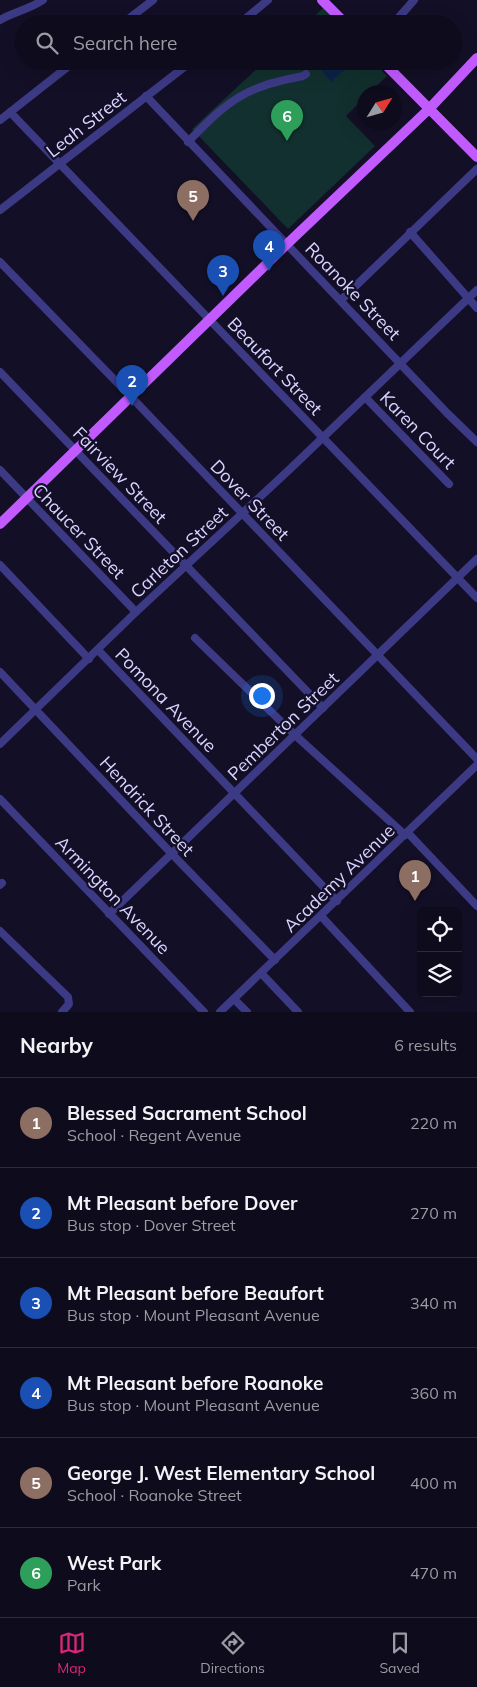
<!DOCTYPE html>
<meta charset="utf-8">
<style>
:root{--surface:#0e0b1c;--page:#171425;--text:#f1f3f6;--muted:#9b9ba3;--line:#2e2b3b;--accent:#db2777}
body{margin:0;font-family:Mulish,sans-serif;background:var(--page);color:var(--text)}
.controls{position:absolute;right:15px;bottom:15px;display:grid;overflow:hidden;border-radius:8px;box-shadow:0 5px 20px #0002}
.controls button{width:45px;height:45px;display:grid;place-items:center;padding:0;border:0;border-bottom:1px solid var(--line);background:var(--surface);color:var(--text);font:25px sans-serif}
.compass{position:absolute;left:357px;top:85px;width:45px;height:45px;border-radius:50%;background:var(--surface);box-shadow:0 5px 20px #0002;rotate:53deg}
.you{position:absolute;left:261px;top:695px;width:18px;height:18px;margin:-12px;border:4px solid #fff;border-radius:50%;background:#1a73e8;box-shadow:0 0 0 8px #1a73e833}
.badge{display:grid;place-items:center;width:32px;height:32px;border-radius:50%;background:var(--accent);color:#fff;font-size:16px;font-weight:700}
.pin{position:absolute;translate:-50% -41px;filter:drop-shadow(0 1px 2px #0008)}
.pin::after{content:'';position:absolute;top:26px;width:18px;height:15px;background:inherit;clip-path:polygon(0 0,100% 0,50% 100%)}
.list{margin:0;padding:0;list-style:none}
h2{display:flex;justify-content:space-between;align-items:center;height:65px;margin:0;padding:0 20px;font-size:21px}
h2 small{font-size:16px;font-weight:400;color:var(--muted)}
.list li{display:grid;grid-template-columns:32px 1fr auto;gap:15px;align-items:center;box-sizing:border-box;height:90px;padding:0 20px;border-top:1px solid var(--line)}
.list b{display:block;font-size:19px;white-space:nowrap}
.list p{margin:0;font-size:16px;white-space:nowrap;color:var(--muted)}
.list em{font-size:16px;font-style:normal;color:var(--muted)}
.icon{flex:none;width:28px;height:28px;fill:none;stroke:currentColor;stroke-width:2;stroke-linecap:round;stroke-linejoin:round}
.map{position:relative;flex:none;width:477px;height:1012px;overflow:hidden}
.search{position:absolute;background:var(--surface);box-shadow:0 5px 20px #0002;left:15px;right:15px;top:15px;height:55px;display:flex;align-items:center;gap:12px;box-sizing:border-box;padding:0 18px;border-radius:28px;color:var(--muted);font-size:19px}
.sheet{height:605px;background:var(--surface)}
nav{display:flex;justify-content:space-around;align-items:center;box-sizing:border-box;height:70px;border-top:1px solid var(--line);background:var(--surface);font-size:14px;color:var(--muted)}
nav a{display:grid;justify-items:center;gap:2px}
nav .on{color:var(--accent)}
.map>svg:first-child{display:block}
</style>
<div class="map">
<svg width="477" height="1012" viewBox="0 0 477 1012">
<rect width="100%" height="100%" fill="#130f26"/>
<g fill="#12302f">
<polygon points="323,8 338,24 306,24"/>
<polygon points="265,61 373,61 387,76 370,92 364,92 364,98 346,116 375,146 288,229 192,129"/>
</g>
<polygon fill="#0c2248" points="331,61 354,61 331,82 322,71"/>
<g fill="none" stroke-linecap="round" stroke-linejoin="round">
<g stroke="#3d3a85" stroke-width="8">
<path d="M0 20C14 12 30 9 43 0"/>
<polyline points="122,24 153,0"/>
<polyline points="239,24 268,0"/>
<polyline points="393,24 414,0"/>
<polyline points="146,96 447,413 477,442"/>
<polyline points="10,112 477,598"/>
<polyline points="0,120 75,61"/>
<path d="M188 142C208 121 230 98 258 88 272 82 288 79 303 76L306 74"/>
<polyline points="0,210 192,61"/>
<polyline points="410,232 477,308"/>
<polyline points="0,262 136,402 477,759"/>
<polyline points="341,300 477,169"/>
<polyline points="0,372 323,708"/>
<polyline points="365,397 449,484"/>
<polyline points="0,470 136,612"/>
<polyline points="0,565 89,659"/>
<polyline points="195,638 295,735 405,835"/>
<polyline points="98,650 337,901"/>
<polyline points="0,672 171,853 275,960"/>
<polyline points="0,744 136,612 290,469 477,290"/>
<polyline points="0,799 204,1012"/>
<polyline points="408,833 477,906"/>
<polyline points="0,885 2,883"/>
<polyline points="109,914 477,559"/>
<polyline points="321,916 410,1012"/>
<polyline points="0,931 68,997 69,1004 62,1012"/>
<polyline points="261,973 298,1012"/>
<polyline points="234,999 247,1012"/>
<polyline points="220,1012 477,765"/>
</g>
<g stroke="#c25bff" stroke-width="10">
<polyline points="322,0 346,24"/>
<polyline points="382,61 477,157"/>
<polyline points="0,524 287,244 429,109 477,58"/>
</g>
</g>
<g text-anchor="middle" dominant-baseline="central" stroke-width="4.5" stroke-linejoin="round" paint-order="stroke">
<g font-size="18" fill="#d9d4ff" stroke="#130f26">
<text transform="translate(86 124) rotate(-38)">Leah Street</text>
<text transform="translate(353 291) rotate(46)">Roanoke Street</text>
<text transform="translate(275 366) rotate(46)">Beaufort Street</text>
<text transform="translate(418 430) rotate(46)">Karen Court</text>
<text transform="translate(120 475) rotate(46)">Fairview Street</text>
<text transform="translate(250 500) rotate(46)">Dover Street</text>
<text transform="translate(79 531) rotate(46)">Chaucer Street</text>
<text transform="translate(179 552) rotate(-43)">Carleton Street</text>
<text transform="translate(166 700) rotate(46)">Pomona Avenue</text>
<text transform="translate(283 726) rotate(-44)">Pemberton Street</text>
<text transform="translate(147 806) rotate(47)">Hendrick Street</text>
<text transform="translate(339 878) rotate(-44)">Academy Avenue</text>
<text transform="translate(113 895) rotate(46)">Armington Avenue</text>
</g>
</g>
</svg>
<div class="controls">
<button><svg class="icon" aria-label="locate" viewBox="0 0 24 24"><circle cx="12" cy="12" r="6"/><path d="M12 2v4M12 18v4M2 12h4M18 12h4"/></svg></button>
<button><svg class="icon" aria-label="layers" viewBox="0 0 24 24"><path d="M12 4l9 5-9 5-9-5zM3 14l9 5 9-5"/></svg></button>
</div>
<svg class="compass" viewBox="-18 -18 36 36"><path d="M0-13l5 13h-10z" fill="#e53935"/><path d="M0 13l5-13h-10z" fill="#9b9ba3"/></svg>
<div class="you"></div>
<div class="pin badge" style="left:415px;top:901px;background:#8d6e63">1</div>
<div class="pin badge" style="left:132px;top:406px;background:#1a4fb4">2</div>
<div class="pin badge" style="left:223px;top:296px;background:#1a4fb4">3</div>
<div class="pin badge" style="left:269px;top:271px;background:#1a4fb4">4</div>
<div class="pin badge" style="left:193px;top:221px;background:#8d6e63">5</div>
<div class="pin badge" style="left:287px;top:141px;background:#2e9e5b">6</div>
<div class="search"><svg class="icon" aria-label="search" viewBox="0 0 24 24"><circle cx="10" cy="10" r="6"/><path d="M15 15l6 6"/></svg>Search here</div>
</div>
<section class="sheet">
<h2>Nearby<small>6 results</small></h2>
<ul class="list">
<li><span class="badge" style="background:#8d6e63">1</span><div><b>Blessed Sacrament School</b><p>School · Regent Avenue</p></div><em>220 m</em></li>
<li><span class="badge" style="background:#1a4fb4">2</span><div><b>Mt Pleasant before Dover</b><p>Bus stop · Dover Street</p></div><em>270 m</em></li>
<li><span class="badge" style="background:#1a4fb4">3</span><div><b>Mt Pleasant before Beaufort</b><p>Bus stop · Mount Pleasant Avenue</p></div><em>340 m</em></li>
<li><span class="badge" style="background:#1a4fb4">4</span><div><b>Mt Pleasant before Roanoke</b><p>Bus stop · Mount Pleasant Avenue</p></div><em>360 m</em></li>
<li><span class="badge" style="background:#8d6e63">5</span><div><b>George J. West Elementary School</b><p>School · Roanoke Street</p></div><em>400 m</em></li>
<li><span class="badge" style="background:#2e9e5b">6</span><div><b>West Park</b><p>Park</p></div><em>470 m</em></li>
</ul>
</section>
<nav>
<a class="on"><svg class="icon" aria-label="map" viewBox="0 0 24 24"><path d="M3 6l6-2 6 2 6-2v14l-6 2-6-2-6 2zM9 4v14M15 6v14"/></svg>Map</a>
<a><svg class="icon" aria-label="directions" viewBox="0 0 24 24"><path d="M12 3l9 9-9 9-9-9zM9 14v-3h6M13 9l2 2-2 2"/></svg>Directions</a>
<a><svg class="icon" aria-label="saved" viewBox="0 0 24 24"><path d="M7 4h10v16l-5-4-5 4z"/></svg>Saved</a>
</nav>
